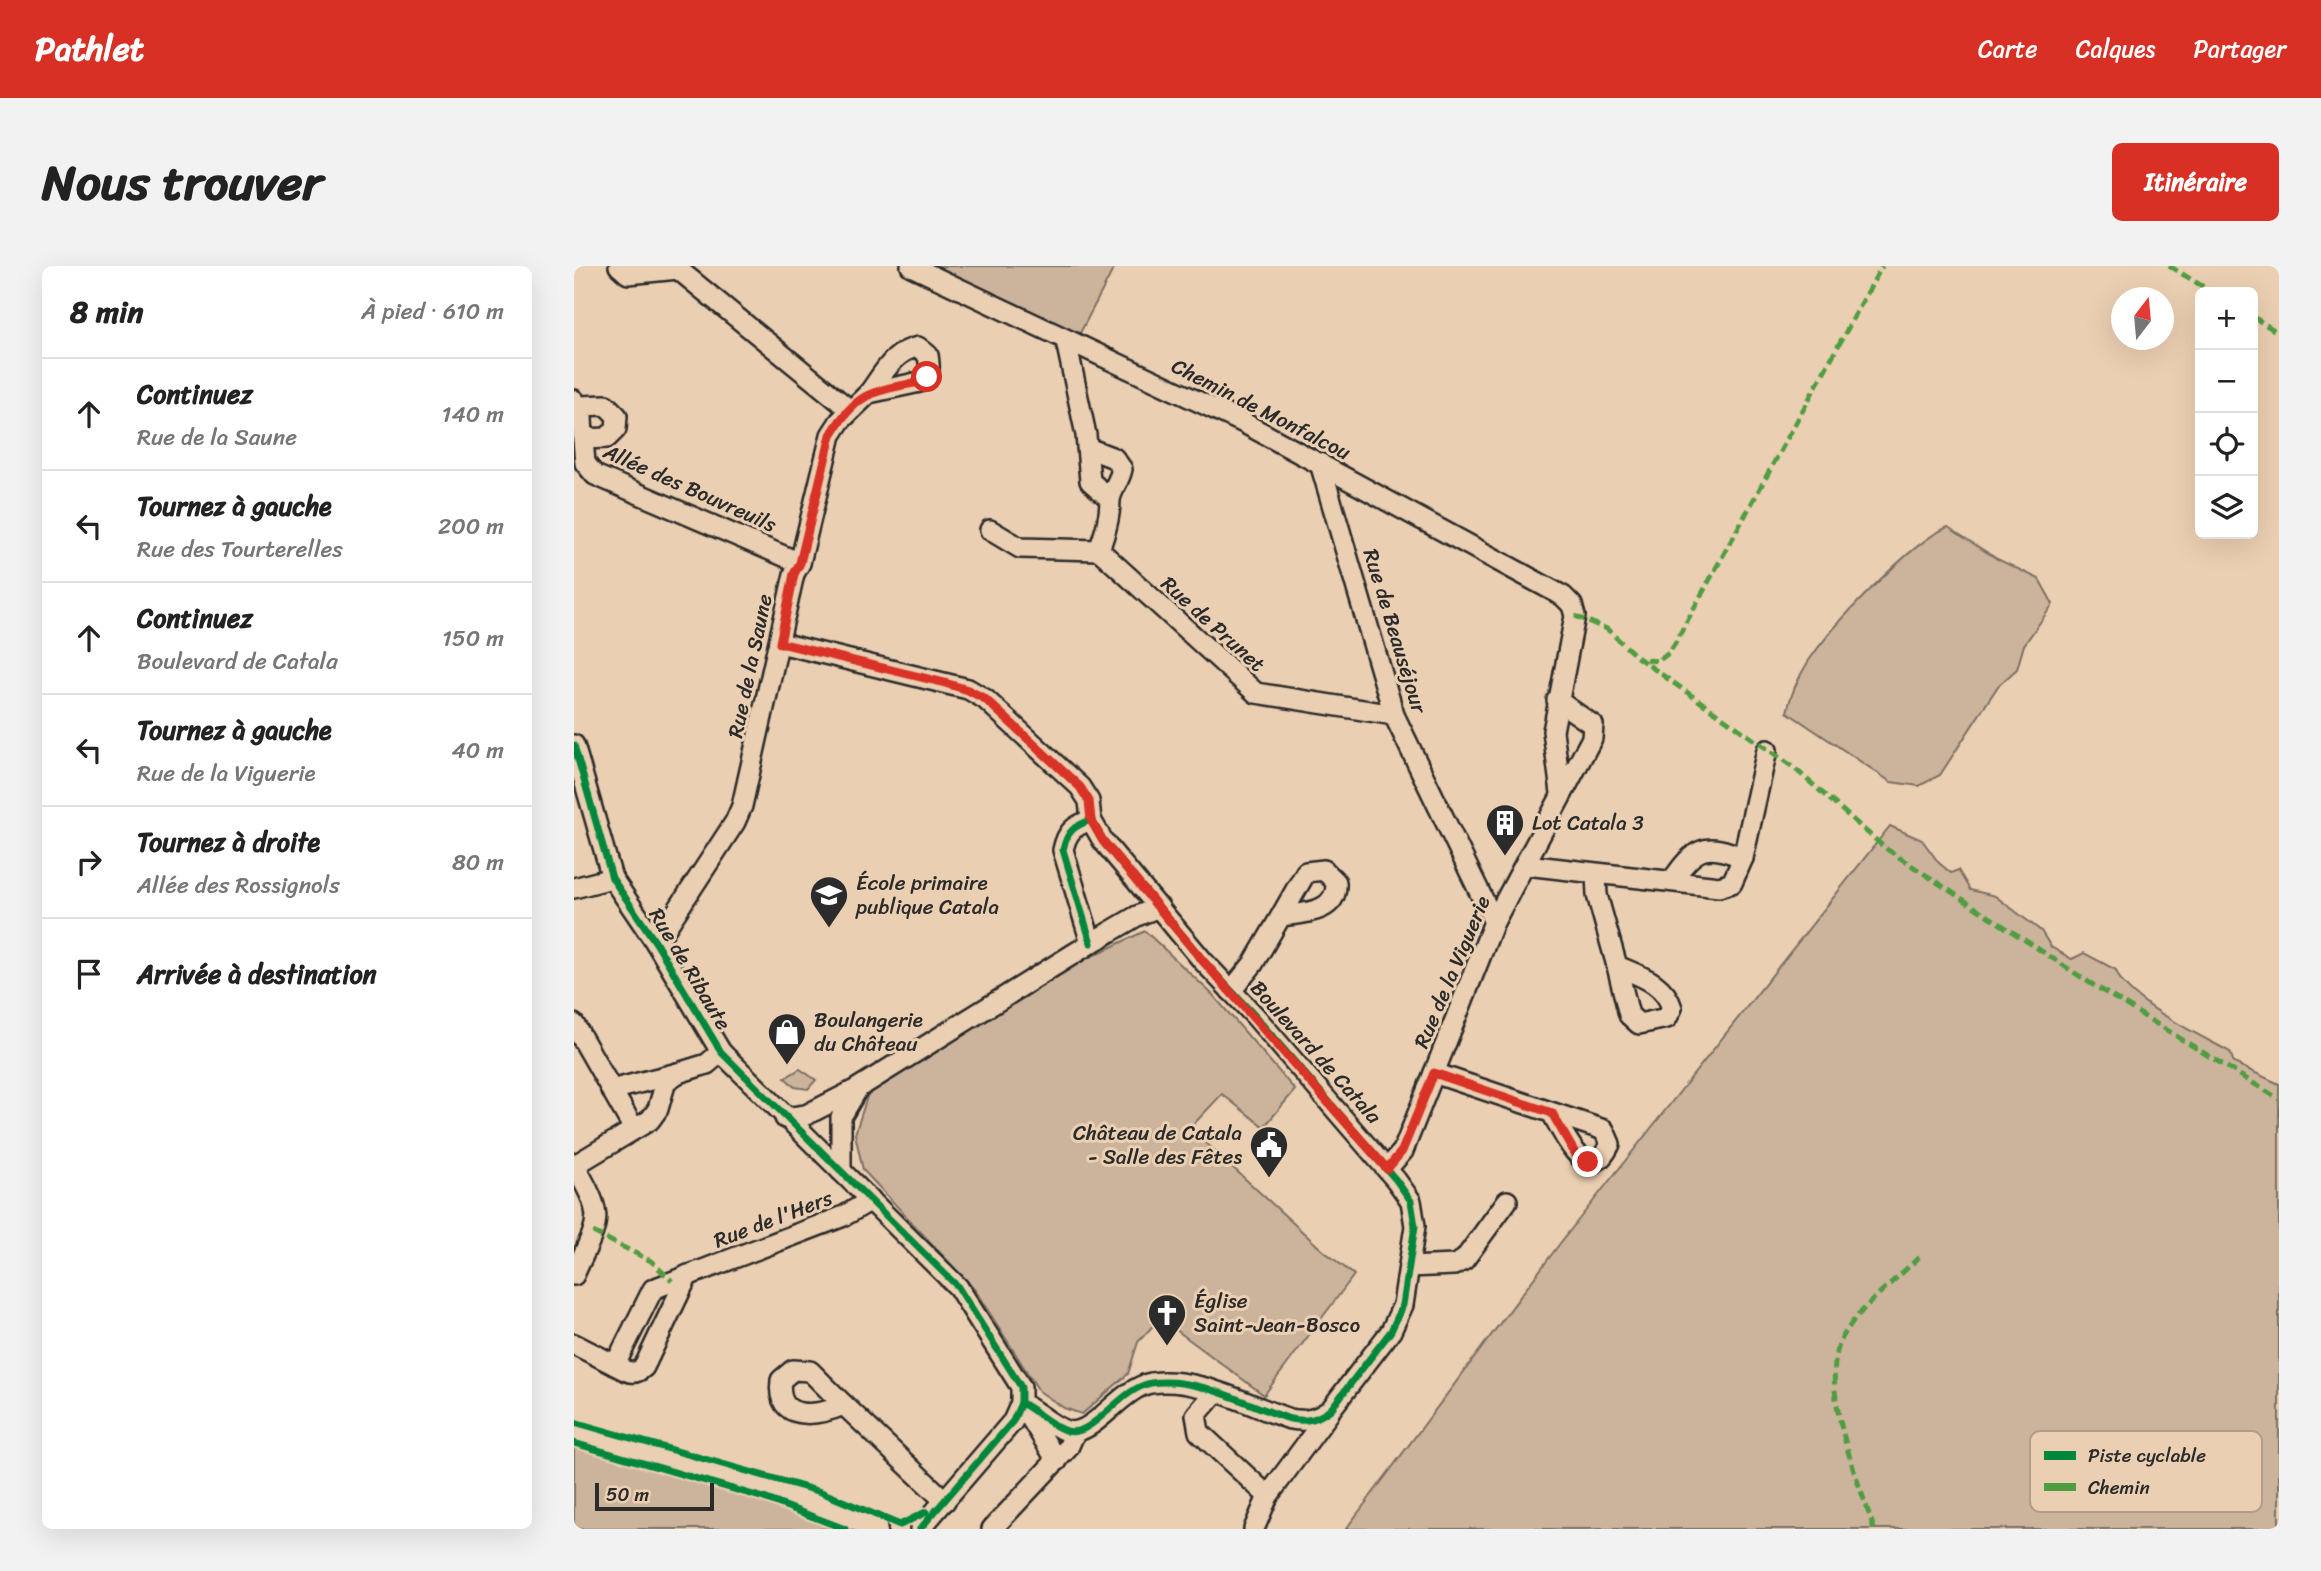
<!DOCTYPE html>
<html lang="fr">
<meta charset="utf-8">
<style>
:root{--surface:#fff;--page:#f2f2f2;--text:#222;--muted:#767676;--line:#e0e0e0;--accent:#d93025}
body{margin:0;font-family:Sriracha,sans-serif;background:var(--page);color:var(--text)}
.controls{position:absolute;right:21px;top:21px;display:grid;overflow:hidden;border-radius:10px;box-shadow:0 7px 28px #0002}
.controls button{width:63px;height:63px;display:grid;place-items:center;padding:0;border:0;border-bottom:2px solid var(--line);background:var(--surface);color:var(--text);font:35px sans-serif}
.compass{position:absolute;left:1537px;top:21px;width:63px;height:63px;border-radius:50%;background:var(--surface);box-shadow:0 7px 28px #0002;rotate:16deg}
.scale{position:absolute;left:21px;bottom:18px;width:119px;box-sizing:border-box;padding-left:7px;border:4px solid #2b2b2b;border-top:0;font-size:19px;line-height:24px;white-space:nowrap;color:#2b2b2b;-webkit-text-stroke:5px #ebcfb2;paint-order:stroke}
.stop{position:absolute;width:21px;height:21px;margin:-16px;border:5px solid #d93025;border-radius:50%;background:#fff}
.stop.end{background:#d93025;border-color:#fff;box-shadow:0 2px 7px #0008}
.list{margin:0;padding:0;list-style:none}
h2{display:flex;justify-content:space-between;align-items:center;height:91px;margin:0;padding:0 28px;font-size:30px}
h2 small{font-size:23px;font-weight:400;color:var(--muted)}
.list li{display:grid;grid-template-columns:46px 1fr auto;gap:21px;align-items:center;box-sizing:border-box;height:112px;padding:0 28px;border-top:2px solid var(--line)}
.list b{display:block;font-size:26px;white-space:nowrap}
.list p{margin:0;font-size:23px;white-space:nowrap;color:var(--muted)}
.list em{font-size:23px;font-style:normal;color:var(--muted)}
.icon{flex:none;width:38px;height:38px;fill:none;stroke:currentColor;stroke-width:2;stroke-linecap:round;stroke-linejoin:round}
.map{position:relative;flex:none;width:1705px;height:1263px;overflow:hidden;border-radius:10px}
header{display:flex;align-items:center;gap:42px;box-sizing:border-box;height:98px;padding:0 35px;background:var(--accent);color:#fff}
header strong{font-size:33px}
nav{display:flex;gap:38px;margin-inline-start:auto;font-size:24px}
.intro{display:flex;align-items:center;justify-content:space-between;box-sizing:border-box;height:168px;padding:0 42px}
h1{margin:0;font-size:49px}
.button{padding:18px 32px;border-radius:10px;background:var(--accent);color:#fff;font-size:24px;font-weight:700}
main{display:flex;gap:42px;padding:0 42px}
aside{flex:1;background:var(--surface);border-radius:10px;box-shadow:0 7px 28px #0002}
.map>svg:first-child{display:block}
</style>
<header>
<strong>Pathlet</strong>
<nav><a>Carte</a><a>Calques</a><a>Partager</a></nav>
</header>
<div class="intro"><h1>Nous trouver</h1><a class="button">Itinéraire</a></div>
<main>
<aside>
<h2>8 min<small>À pied · 610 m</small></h2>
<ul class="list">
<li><svg class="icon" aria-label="ahead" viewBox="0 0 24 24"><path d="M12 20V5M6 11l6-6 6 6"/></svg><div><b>Continuez</b><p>Rue de la Saune</p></div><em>140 m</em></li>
<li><svg class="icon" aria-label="left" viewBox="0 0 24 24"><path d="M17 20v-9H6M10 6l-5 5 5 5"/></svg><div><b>Tournez à gauche</b><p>Rue des Tourterelles</p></div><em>200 m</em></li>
<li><svg class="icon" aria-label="ahead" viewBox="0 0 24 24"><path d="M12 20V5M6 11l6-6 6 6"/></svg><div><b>Continuez</b><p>Boulevard de Catala</p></div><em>150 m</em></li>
<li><svg class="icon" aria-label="left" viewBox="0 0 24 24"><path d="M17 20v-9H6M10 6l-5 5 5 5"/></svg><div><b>Tournez à gauche</b><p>Rue de la Viguerie</p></div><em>40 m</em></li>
<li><svg class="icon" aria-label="right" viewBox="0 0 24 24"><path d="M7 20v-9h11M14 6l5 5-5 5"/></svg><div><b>Tournez à droite</b><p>Allée des Rossignols</p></div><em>80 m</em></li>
<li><svg class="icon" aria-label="arrive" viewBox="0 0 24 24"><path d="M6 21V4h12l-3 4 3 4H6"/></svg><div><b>Arrivée à destination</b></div></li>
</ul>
</aside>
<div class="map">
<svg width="1705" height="1263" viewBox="0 0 1705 1263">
<rect width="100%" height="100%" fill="#ebcfb2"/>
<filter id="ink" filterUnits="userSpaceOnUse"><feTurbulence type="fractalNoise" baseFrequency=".0143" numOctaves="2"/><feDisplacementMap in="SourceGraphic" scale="14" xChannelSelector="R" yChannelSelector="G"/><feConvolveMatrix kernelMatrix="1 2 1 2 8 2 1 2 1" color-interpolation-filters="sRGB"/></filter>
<g filter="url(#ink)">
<g fill="#ccb49c" stroke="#7c7064" stroke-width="2">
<polygon points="360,0 541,0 505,69"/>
<path d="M1374 261 1423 293 1465 313 1479 338 1450 379 1443 403 1424 420 1366 509 1345 520 1317 516 1213 446C1217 427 1224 412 1234 396 1257 361 1337 276 1374 261Z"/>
<path d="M1316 560 1348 574 1365 597 1377 607 1384 604 1396 624 1421 630 1467 665 1477 681 1498 693 1510 687 1542 704C1550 734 1628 770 1656 786L1660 797 1705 818V1263H772L987 976Z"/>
<polygon points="571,665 639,729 721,824 690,861 648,828 616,862 746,982 780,1009 690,1129 586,1052 564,1076 554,1108 508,1148 490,1142 465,1125 401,1024 289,904 281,868 295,825 491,703"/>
<polygon points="226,803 242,814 234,823 221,821 211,812"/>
<path d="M0 1181C88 1204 181 1223 263 1263H0Z"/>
</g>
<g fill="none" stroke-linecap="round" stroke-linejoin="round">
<g stroke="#2b2b2b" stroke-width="24">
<g id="minor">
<polyline points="45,0 54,8 104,3"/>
<polyline points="100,0 276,144"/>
<polyline points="337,0 670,157 989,330 998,339 1001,350 979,465 987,527"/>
<polyline points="492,75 512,169 516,215 536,233"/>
<path d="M344 81 354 89C356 101 357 108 346 116L295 127C309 108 320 85 344 81Z"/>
<polyline points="0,134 8,150 9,173 33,172 42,163 43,150 32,139 5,140"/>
<polyline points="9,173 11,197 21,209 226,297"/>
<path d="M514 182 540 192 548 203C546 214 537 225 536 234 536 252 531 267 525 284L682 427 820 449"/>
<polyline points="746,197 820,449 920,656"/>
<polyline points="416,264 446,282 525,284"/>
<polyline points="206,377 394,423 411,433 506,521 515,535 517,554"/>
<polyline points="0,479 38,612 82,677 147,786 384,1021 447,1121 447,1137 439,1155 346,1263"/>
<polyline points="952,599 1145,621 1158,617 1169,592 1193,484"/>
<polyline points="1022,609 1023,629 1043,700"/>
<path d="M1098 615C1120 582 1132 575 1169 592"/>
<polyline points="0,622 38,612"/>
<polyline points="82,677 161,556 168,540 220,308 226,297 257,169 266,155 295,127"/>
<path d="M1043 700C1066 710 1090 716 1098 742L1093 752 1065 758 1055 749Z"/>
<path d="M657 725 679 698 707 650C730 647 764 647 762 616L750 604 732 606 707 650"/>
<polyline points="0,758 60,863"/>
<path d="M860 807 1030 864 1036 878C1014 925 990 868 978 847"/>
<polyline points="37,824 104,807"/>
<polyline points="211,852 232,849 283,823"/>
<path d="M0 898C32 955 26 951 0 1009"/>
<polyline points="1,899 76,854 84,843 92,815 104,807 133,798 147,786"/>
<polyline points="813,903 829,885 920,656 1018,472 1019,459 983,434"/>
<polyline points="267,905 267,851 284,822 517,677 563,650 585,641"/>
<polyline points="835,1001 880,999 890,994 933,935"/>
<polyline points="0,1078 41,1099 79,1023 270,950 297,934"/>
<path d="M41 1099C53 1105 59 1111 70 1101L114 1009"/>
<path d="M219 1104 236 1105 270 1139C243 1150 201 1157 207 1114Z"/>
<polyline points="641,1127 622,1149 625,1166 694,1230"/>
<path d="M447 1137C462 1144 477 1160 493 1165 519 1172 545 1123 577 1117 623 1110 673 1139 716 1153 733 1156 743 1154 757 1143L817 1065 829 1039 841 960 837 935 822 914 681 750 629 695 529 575 517 554C500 560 493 565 489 584L517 677"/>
<polyline points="448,1138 483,1195"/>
<polyline points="270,1139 371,1235"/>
<polyline points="0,1167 206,1225 303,1263"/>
<polyline points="418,1263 494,1182 501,1166"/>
<polyline points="680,1263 694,1230 755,1147"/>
</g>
</g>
<use href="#minor" stroke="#ebcfb2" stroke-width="19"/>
<g stroke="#4f9d41" stroke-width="5" stroke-dasharray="10 5" stroke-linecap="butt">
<polyline points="1595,0 1638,26"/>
<polyline points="1679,51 1705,67"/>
<polyline points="1001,350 1033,363 1063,391 1219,501 1311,582 1516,717 1705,833"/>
<polyline points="1072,394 1084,395 1096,386 1308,0"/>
<polyline points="19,966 77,995 98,1015"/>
<path d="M1300 1263C1285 1215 1240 1113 1271 1067 1289 1038 1322 1014 1346 990"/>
</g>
<g stroke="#ebcfb2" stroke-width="11">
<g id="cycleway">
<polyline points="0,479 38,612 82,677 147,786 384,1021 447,1121 447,1137 439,1155 346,1263"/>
<path d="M447 1137C462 1144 477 1160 493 1165 519 1172 545 1123 577 1117 623 1110 673 1139 716 1153 733 1156 743 1154 757 1143L817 1065 829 1039 841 960 837 935 822 914 681 750 629 695 529 575 517 554C500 560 493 565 489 584L517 677"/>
<polyline points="0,1156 247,1226 326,1259 352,1246"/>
<polyline points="0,1177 190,1232 271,1263"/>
</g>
</g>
<use href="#cycleway" stroke="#00873e" stroke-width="7"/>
</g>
</g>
<g fill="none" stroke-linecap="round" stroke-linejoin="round" filter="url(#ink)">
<path stroke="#d93025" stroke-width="9" d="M353 111 346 116C300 125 283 125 257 169L226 297 220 308 206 377 371 417 394 424 411 433 506 521 515 535 517 554 529 575 629 695 813 903 828 885 860 807 978 847 1002 889 1014 896"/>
</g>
<defs>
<g id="building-pin" transform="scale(2.0125)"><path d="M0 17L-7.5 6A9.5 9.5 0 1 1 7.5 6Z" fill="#2b2b2b" stroke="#ebcfb2"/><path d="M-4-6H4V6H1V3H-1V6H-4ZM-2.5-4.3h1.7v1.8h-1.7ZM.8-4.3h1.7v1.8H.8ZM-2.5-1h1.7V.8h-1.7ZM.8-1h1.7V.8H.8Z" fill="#fff"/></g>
<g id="school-pin" transform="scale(2.0125)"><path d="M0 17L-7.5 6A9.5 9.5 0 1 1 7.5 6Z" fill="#2b2b2b" stroke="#ebcfb2"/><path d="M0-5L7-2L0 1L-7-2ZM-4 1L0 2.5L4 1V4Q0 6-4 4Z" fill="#fff"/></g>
<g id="shop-pin" transform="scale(2.0125)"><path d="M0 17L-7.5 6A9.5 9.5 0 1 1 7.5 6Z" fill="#2b2b2b" stroke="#ebcfb2"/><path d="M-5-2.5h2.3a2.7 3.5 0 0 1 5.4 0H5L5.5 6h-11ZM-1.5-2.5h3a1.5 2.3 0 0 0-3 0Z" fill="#fff"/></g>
<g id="civic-pin" transform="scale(2.0125)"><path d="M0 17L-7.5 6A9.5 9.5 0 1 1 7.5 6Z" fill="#2b2b2b" stroke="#ebcfb2"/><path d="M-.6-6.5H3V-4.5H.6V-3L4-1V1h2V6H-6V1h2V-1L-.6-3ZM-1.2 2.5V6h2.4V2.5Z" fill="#fff"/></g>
<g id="church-pin" transform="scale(2.0125)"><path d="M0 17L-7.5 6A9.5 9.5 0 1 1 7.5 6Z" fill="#2b2b2b" stroke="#ebcfb2"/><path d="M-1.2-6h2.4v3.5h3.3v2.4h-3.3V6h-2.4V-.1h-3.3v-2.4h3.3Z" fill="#fff"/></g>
</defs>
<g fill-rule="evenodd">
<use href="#building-pin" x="931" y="557"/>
<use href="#school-pin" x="255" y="629"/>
<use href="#shop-pin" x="213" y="766"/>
<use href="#civic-pin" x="695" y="879"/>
<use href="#church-pin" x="593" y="1047"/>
</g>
<g text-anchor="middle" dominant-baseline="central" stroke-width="6" stroke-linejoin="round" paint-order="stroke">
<g font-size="21" fill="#2b2b2b" stroke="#ebcfb2">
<text transform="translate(687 143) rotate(27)">Chemin de Monfalcou</text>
<text transform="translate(116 222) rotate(24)">Allée des Bouvreuils</text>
<text transform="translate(639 358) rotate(42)">Rue de Prunet</text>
<text transform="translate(821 365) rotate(73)">Rue de Beauséjour</text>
<text transform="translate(176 400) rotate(-78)">Rue de la Saune</text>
<text transform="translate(116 703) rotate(59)">Rue de Ribaute</text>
<text transform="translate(878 706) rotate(-67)">Rue de la Viguerie</text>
<text transform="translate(742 786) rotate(48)">Boulevard de Catala</text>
<text transform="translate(199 953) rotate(-21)">Rue de l'Hers</text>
</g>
<g font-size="21" fill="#2b2b2b" stroke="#ebcfb2" text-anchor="start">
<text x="958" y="557">Lot Catala 3</text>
<text x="282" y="617">École primaire<tspan x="282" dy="24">publique Catala</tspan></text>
<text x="240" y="754">Boulangerie<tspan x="240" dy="24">du Château</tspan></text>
<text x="668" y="867" text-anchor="end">Château de Catala<tspan x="668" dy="24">- Salle des Fêtes</tspan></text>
<text x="620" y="1035">Église<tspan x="620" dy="24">Saint-Jean-Bosco</tspan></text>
</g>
</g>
<rect x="1456" y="1165" width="232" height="81" rx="10" fill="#ebcfb2" stroke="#b19e8a" stroke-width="2"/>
<rect x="1470" y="1185" width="32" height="9" fill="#00873e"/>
<rect x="1470" y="1217" width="32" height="8" fill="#4f9d41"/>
<g font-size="19" fill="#2b2b2b">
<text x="1514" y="1196">Piste cyclable</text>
<text x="1514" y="1228">Chemin</text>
</g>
</svg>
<div class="controls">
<button>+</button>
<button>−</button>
<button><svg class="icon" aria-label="locate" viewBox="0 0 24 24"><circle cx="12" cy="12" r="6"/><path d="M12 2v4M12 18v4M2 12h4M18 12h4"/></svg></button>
<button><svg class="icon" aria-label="layers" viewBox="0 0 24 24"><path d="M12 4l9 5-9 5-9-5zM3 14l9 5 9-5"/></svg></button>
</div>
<svg class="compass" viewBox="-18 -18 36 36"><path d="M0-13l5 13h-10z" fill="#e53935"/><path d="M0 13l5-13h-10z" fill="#767676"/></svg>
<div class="scale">50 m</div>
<div class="stop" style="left:353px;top:111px"></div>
<div class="stop end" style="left:1014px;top:896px"></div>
</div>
</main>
